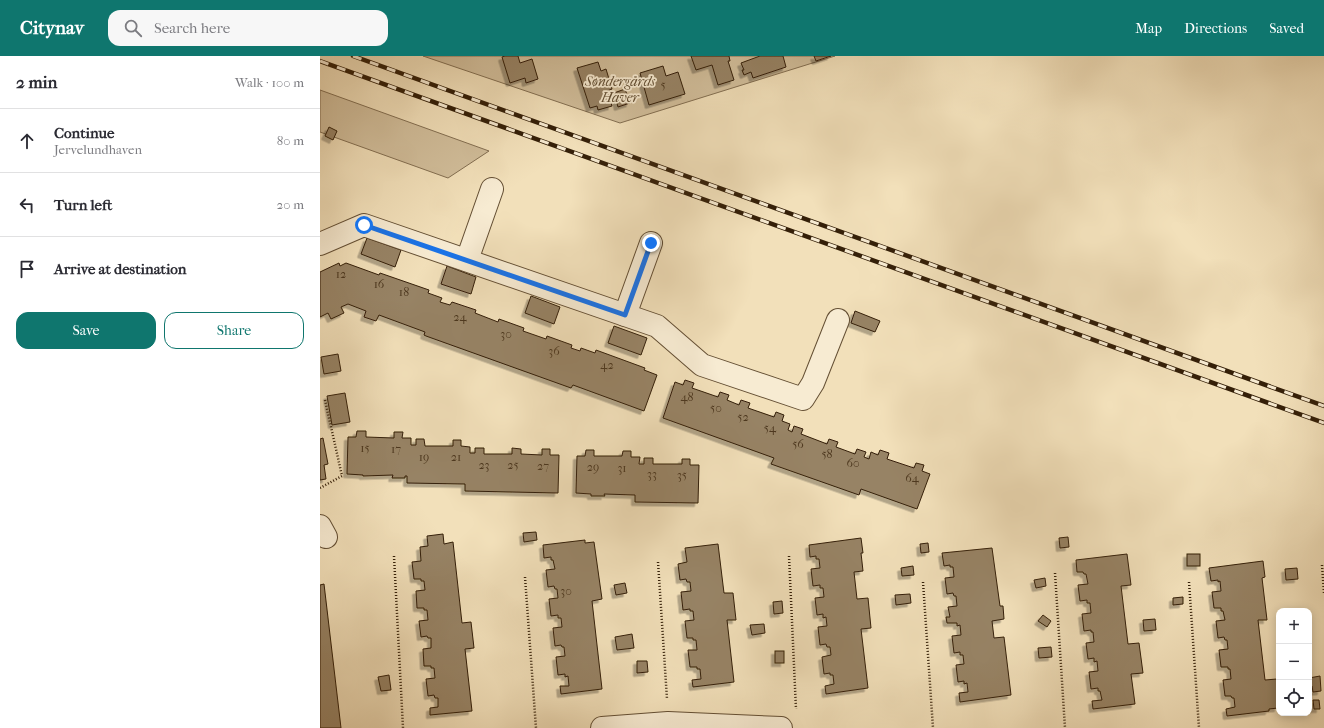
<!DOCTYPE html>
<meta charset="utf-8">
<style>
:root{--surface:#fff;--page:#f7f7f7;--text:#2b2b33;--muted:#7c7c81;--line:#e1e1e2;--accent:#0f766e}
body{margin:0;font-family:"IM FELL French Canon",serif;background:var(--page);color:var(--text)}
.controls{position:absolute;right:12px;bottom:12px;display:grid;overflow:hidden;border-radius:8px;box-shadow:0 2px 10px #0003}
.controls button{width:36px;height:36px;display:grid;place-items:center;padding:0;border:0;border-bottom:1px solid var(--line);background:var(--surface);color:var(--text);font:20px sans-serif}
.stop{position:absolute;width:12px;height:12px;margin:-9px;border:3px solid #1a73e8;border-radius:50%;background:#fff}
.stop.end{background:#1a73e8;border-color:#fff;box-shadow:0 1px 4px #0008}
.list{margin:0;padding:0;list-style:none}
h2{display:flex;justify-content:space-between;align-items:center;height:52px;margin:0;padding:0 16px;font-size:17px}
h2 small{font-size:13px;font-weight:400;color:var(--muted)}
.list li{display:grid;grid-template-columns:26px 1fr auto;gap:12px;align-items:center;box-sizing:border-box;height:64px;padding:0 16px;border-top:1px solid var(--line)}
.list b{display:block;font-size:15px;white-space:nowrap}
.list p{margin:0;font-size:13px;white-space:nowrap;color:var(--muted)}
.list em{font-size:13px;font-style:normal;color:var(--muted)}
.actions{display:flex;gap:8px;padding:12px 16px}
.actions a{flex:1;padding:9px 0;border:1px solid var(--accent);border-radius:12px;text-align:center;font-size:14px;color:var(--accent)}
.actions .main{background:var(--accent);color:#fff}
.icon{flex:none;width:22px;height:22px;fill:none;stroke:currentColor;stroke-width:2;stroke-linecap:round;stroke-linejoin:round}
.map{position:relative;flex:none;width:1004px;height:672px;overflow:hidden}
header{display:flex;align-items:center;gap:24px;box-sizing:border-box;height:56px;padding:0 20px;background:var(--accent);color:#fff}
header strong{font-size:19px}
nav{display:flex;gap:22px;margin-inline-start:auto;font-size:14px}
.search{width:280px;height:36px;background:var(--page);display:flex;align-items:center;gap:10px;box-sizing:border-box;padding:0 14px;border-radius:12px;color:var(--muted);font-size:15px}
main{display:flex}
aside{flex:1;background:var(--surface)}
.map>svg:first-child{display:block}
</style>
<header>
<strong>Citynav</strong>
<div class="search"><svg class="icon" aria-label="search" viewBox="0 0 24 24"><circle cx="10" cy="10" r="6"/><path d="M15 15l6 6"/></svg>Search here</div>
<nav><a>Map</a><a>Directions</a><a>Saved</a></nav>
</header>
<main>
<aside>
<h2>2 min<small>Walk · 100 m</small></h2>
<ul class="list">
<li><svg class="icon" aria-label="ahead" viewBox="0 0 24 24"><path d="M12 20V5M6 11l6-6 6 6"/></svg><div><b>Continue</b><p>Jervelundhaven</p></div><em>80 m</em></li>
<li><svg class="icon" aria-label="left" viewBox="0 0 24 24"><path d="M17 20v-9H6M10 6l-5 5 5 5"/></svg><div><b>Turn left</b></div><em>20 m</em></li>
<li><svg class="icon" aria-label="arrive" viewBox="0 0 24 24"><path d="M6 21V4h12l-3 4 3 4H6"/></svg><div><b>Arrive at destination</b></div></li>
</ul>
<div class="actions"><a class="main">Save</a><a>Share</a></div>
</aside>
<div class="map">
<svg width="1004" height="672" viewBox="0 0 1004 672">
<defs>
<filter id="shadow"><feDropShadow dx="-3.5" dy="3.5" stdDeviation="0" flood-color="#0004"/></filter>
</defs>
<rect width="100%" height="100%" fill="#f2e0ba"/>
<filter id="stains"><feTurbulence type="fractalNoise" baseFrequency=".005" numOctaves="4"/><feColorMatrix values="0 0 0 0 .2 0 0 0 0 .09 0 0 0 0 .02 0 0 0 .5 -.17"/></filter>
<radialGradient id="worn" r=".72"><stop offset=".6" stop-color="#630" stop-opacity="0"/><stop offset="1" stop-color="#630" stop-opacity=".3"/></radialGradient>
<g fill="#d2bf9c" stroke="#836f52">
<polygon points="103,0 515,0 300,67"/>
<polygon points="0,34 169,95 128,122 0,76"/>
</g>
<g fill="#978365" stroke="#341f08" filter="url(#shadow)">
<polygon points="185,0 198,0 200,7 212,3 218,23 206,27 205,22 190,27 182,1"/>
<polygon points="371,0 409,0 410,5 408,5 414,24 398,29 392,9 376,14"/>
<polygon points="440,0 463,0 466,11 433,22 431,16 424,19 422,14 424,14 421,7"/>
<polygon points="494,0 511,0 496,5"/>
<polygon points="278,6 281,15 286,13 292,33 287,35 292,50 278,54 277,50 270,52 257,12"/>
<polygon points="343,10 346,20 358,16 365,38 329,49 320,17"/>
<polygon points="305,33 310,47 298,51 294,37"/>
<polygon points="9,71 17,75 13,84 5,80"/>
<polygon points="47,182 81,194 75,211 41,198"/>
<polygon points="19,207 20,210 26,207 59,219 60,217 109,234 108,237 122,242 120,246 130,249 132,246 156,254 155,257 178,266 179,263 204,272 203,275 226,283 227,280 252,289 251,292 260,295 261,292 275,297 276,294 325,312 324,314 337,319 324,355 253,329 251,332 106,280 104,279 105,276 59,259 56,265 44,261 46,255 28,248 21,251 24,257 11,263 8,257 0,261 0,216"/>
<polygon points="127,210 156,221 151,238 121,228"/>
<polygon points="211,240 240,251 234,268 205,257"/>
<polygon points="535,255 560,265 555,276 531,267"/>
<polygon points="294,270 327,282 321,299 288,287"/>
<polygon points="18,298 21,315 4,318 1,301"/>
<polygon points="365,324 374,327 372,332 398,341 400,336 409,339 407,344 419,349 421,344 430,347 428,352 454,361 456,356 464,359 462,365 470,368 468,374 472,376 474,370 483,373 481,378 507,388 509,383 518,386 516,391 535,398 537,393 546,396 544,401 549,403 551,396 558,399 560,394 569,397 567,403 594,412 596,407 604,409 602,415 610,418 597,453 541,433 539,439 451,408 454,402 343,362 355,326 363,329"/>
<polygon points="25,337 30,366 12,369 7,340"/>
<polygon points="37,375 46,375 46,381 74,382 74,376 83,376 82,382 91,382 91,389 96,389 96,383 104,383 105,390 133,390 133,384 141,384 141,390 150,391 150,397 155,397 155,392 164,392 164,398 192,398 192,392 201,393 201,398 222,399 222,393 230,393 230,399 239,399 238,437 145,435 145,428 87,427 87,420 85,420 85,422 72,422 73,419 43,420 43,419 27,418 28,381 36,381"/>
<polygon points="3,382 8,408 4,409 6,423 0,424 0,383"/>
<polygon points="266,394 274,394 274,400 302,400 303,395 311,395 311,401 320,401 319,408 324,408 324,402 333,402 333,408 362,408 362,403 370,403 370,409 379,409 378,447 315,446 315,439 284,438 285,440 271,440 271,438 256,437 257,400 265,400"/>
<polygon points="216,476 217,484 204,486 203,477"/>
<polygon points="123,478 124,488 133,486 142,567 151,566 154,592 145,593 152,655 110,659 110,652 118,651 118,642 115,642 114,639 108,640 106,623 115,622 114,612 111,612 111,610 104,610 103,593 111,592 111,582 108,582 107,580 101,581 99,565 108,564 107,554 104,554 104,552 97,552 96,535 105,534 104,525 101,525 101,523 94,523 92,506 101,505 100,491 108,490 107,480"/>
<polygon points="748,481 749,491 740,492 739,482"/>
<polygon points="541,482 543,497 541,497 543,515 534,516 537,543 548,542 551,572 541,573 548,632 506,638 505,630 514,628 513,619 510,619 510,617 504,618 502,601 511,599 510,591 507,591 506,588 500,589 498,571 507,570 506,561 503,562 503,558 497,559 495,542 504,541 503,532 500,532 500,529 493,530 491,513 500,512 499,503 496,503 496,500 490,501 489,489"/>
<polygon points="265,484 265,487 274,486 282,543 272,545 282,633 241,638 240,630 249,630 248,620 245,621 245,618 238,619 236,601 245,600 244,591 242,591 241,589 235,590 233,572 242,571 241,562 238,562 238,559 231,560 229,543 238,542 237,533 235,533 234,530 228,531 226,514 235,513 233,504 231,504 231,501 224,502 223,489"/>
<polygon points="608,487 609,496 601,497 600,488"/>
<polygon points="398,488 404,537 413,537 416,564 407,564 414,626 373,631 372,624 381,623 380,613 377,613 377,611 370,611 368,594 377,594 376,584 373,584 373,582 367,582 365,565 374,564 373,555 370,555 370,553 363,554 361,536 371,535 370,526 367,526 366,523 360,524 358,508 367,506 365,492"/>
<polygon points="672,492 680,550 683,550 684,563 672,565 674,582 684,581 691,639 640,646 639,637 648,636 647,627 644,628 644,625 638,626 636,609 644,608 643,599 640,599 640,596 634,597 632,580 641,579 640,569 637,570 637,567 627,567 626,561 630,561 628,551 637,550 636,540 634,540 633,537 627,538 625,522 634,521 633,511 630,511 630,509 624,510 622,497"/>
<polygon points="807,498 811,529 801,530 808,588 819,587 823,617 811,618 815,648 773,653 772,645 782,644 780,635 778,635 778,632 771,633 769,616 778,615 777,605 774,606 774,602 768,603 766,587 774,586 773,576 771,576 771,574 764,575 762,558 771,557 770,547 767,547 767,544 760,545 758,529 768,528 766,518 764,518 763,516 757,516 756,504"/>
<rect x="867" y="498" width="13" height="12"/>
<polygon points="943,505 945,521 942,522 947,564 938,564 945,624 957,623 959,641 957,641 958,652 949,653 949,655 907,660 906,653 915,651 914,642 912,642 911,640 905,640 903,624 911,623 910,613 908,613 908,611 901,611 899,594 908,593 907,584 905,584 904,581 898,582 896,565 905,564 903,555 901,555 901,552 894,552 892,536 901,535 900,525 898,526 898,524 891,525 889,512"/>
<polygon points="593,510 594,519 582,520 581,512"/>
<polygon points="977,512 978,523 966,524 965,513"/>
<polygon points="725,522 726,530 716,532 714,524"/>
<polygon points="305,527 307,537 296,539 294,529"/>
<polygon points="4,528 21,672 0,672 0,529"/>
<polygon points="590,538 591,547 576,549 575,539"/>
<polygon points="863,541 863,548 853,549 853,542"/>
<polygon points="462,545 463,557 454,558 453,546"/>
<polygon points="723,559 731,565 727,571 718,565"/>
<polygon points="835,563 836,574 824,575 823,564"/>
<polygon points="444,568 445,577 432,579 430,569"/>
<polygon points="312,578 314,592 297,594 295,581"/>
<polygon points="731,591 732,601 719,602 718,592"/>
<rect x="455" y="595" width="9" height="12"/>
<polygon points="317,605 327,605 328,616 317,617"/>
<polygon points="69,619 71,634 61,635 58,621"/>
<polygon points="1000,620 1001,635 993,636 992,630 989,631 989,622"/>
<polygon points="993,644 999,644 1000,653 994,653"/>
</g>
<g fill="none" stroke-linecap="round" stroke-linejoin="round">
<g stroke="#644f34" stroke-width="24">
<g id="minor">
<polyline points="0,188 44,169 337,270 382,309 483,343 493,327 518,264"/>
<polyline points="147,204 172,133"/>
<polyline points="305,259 331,187"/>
<polyline points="0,470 6,481"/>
<polyline points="282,672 348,667 461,672"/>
</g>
</g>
<g stroke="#341f08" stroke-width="2.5" stroke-dasharray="1 2" stroke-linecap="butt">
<polyline points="0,432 22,420 5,344"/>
<polyline points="74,500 83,672"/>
<polyline points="469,500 476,653"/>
<polyline points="338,506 347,643"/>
<polyline points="1002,509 1004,537"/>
<polyline points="735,517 745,672"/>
<polyline points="205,521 216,672"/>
<polyline points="603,526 613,672"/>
<polyline points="869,526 879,672"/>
</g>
<use href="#minor" stroke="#f7ebd2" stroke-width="22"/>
<g stroke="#341f08" stroke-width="4.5">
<g id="rail">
<polyline points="33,0 1004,350"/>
<polyline points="0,5 1004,367"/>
</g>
</g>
<use href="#rail" stroke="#f7ebd2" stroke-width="3" stroke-dasharray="9" stroke-linecap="butt"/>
</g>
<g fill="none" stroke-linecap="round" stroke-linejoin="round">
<polyline stroke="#1a73e8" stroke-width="5" points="44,169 305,259 331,187"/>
</g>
<g text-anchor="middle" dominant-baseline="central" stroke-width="3.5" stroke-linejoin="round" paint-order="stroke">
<g font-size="12" fill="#4d381f">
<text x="343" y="29">5</text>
<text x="21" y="218">12</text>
<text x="59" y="228">16</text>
<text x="84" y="236">18</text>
<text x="140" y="261">24</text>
<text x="186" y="278">30</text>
<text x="234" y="295">36</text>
<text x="287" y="309">42</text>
<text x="367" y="341">48</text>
<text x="396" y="352">50</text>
<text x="423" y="361">52</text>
<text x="450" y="372">54</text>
<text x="478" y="388">56</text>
<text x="45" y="392">15</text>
<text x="76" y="393">17</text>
<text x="507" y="398">58</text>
<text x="104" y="401">19</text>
<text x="136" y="401">21</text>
<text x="533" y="407">60</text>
<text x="164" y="409">23</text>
<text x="193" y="409">25</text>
<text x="223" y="410">27</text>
<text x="273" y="411">29</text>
<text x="302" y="412">31</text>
<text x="332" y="418">33</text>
<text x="362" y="419">35</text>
<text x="592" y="422">64</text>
<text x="246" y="535">30</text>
</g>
<g font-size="14" font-style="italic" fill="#634f34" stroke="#f7ebd2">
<text x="300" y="25">Søndergårds<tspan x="300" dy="16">Haver</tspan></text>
</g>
</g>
<rect width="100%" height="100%" filter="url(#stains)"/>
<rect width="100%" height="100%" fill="url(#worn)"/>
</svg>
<div class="controls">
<button>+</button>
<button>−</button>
<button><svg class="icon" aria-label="locate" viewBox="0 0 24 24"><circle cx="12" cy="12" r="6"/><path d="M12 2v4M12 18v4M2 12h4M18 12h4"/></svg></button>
</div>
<div class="stop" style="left:44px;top:169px"></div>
<div class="stop end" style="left:331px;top:187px"></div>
</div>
</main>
